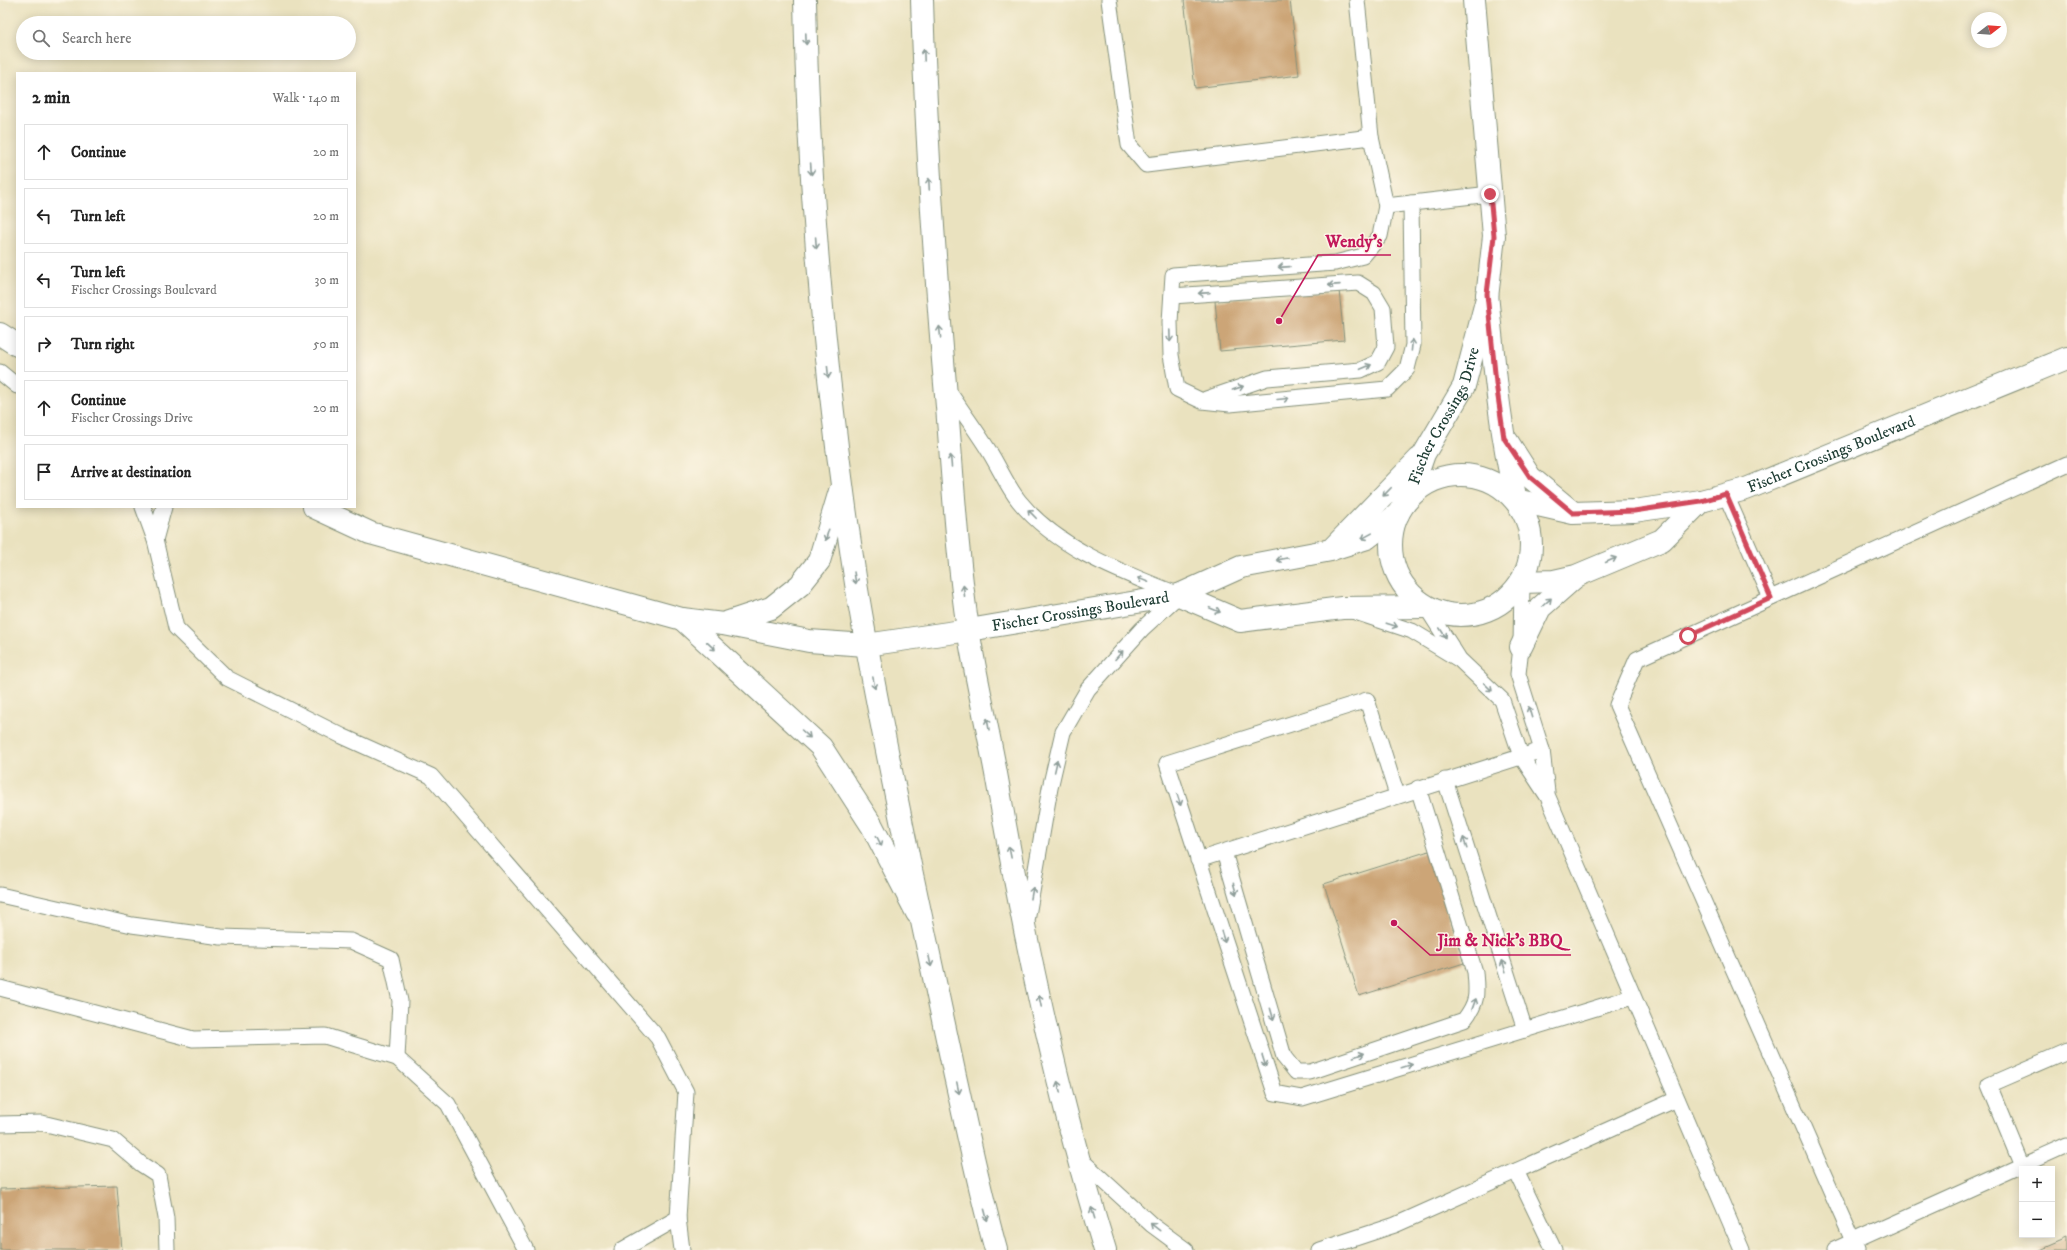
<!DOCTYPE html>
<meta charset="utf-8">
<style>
:root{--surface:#fff;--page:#f2f2f2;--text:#222;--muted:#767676;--line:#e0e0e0}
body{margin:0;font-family:"IM FELL DW Pica",serif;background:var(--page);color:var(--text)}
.controls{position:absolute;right:12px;bottom:12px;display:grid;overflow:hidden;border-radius:0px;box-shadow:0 2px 10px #0003}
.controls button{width:36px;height:36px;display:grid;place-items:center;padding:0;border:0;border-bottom:1px solid var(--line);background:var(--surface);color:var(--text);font:20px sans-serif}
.compass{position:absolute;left:1971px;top:12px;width:36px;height:36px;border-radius:50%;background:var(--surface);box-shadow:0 2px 10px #0003;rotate:73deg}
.stop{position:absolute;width:12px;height:12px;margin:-9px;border:3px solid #d1495b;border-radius:50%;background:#fff}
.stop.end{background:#d1495b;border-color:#fff;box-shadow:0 1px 4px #0008}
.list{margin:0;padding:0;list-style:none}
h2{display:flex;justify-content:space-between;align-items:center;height:52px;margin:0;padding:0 16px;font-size:17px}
h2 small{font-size:13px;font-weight:400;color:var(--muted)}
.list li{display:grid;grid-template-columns:26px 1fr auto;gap:12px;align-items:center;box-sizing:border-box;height:56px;margin:0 8px 8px;padding:0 8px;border:1px solid var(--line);border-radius:0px}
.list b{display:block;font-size:15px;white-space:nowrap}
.list p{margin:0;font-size:13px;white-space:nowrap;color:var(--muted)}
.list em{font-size:13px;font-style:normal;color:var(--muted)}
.icon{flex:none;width:22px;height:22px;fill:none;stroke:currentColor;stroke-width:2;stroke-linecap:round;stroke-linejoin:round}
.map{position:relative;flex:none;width:2067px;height:1250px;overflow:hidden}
.search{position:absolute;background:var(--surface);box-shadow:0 2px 10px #0003;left:16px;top:16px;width:340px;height:44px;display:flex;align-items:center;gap:10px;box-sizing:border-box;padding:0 14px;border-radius:22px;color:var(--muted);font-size:15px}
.panel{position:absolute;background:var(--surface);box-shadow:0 2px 10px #0003;left:16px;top:72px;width:340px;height:436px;border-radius:0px}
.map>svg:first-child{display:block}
</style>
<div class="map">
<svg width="2067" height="1250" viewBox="0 0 2067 1250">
<rect width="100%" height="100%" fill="#fcf5e5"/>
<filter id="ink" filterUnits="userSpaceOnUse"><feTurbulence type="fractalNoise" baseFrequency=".025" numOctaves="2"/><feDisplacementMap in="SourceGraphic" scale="8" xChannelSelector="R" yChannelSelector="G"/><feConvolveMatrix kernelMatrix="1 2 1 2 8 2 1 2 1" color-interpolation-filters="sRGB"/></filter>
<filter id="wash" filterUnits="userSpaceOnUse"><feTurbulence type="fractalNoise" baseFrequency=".012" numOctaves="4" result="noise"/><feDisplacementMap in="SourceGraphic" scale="16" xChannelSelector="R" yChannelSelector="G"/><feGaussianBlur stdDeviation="0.9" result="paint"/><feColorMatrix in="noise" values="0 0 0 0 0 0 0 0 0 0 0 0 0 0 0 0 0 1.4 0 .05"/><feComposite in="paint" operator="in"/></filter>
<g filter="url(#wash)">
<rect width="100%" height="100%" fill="#eae2bf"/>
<g id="blocks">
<g fill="#cca577">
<polygon points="1184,0 1290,0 1299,75 1195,88"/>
<polygon points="1339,290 1344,340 1220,351 1215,301"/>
<polygon points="1429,851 1464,963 1359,996 1324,884"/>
<polygon points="117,1186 122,1250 0,1250 0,1189"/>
<polygon points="2067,1237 2067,1250 2037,1250"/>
</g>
</g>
</g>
<g filter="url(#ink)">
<use href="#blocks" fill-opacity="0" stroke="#84907a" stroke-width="1"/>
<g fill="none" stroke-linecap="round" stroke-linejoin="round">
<g stroke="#84907a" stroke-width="17">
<g id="service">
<polyline points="1109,0 1129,145 1146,165 1371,137"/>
<polyline points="1357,0 1371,137 1386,206 1380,236 1363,256 1335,263 1173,275 1170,322 1171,355 1177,389 1202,401 1230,404 1387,389 1407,369 1413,345 1411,203"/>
<polyline points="1386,206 1490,194"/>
<polyline points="1172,296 1358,283 1374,293 1383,308 1386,347 1378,362 1361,370 1267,378 1206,399"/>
<polyline points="0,372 17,386"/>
<path d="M947 389C961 410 976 430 989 451 999 467 1007 486 1019 501 1059 550 1122 572 1179 595L1142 629 1088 689 1063 732 1050 788 1027 921"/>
<polyline points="1726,495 1771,598"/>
<polyline points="143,507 155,540 176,628 227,678 342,736 431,776 658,1038 686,1092 678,1218 682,1250"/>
<polyline points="155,540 164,507"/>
<polyline points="1522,582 1521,647 1518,674 1542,750 1547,792"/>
<polyline points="1426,607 1458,657"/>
<polyline points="1355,612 1412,631 1460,660 1502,700 1521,756 1548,797 1742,1250"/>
<polyline points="1445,780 1525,1030"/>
<polyline points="1397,795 1367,700 1167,763 1275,1093 1302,1098 1632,997"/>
<path d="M1224 852 1284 1057 1296 1072H1310L1464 1020C1478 1002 1477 994 1475 972L1418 788"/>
<polyline points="1198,860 1542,750"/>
<polyline points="0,895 132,925 221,937 351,941 391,959 400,1001 397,1058"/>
<polyline points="0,988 193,1039 325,1036 397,1058 448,1104 526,1250"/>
<polyline points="0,1124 42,1123 113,1140 141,1164 158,1175 166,1218 167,1250"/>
<polyline points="1079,1158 1152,1225 1186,1250"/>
<polyline points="2022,1165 1989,1085 2067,1051"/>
<polyline points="1516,1171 1554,1250"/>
<polyline points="622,1250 678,1218"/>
<polyline points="1319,1250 1395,1225 1677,1099"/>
<polyline points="1834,1250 2067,1145"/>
<polyline points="1857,1250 1617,705 1637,659 2067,464"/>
</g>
</g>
<g stroke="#84907a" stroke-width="24">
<g id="minor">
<path id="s1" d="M1487 294C1494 363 1500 433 1516 500L1573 513 1634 511 1701 501 1746 489 2067 358"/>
<polyline points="1507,441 1530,477 1571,511"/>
<circle cx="1461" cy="545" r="70"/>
<path id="s2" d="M1409 497 1424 454 1464 386 1487 298 1494 236 1474 0"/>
<polyline points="1335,548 1367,538 1398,514"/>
<polyline points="1522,582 1554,581 1576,576 1662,540 1701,501"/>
<polyline points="1179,595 1241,567 1331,550 1419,459"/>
<path id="s3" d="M969 630 1179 595 1240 621 1342 608 1426 607"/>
<polyline points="1521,647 1540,608 1575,577"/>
</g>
</g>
<g stroke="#84907a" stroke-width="24">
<g id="secondary">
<polyline points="0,334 17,345"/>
<polyline points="314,507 370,533 682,619 723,624 809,641 866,645 969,630"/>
<polyline points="682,619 821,747 872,826 917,913"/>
</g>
</g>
<g stroke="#84907a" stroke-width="24">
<g id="primary">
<path d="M805 0C808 193 826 386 855 577 870 673 891 769 910 865 925 935 940 1006 955 1076 968 1134 980 1193 996 1250"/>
<path d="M922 0C926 136 935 271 947 407 953 481 957 555 968 629 976 679 988 729 997 779 1024 938 1057 1096 1105 1250"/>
<polyline points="723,624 771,608 800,585 819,561 840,491"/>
</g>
</g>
<use href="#service" stroke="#fff" stroke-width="15"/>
<use href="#minor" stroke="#fff" stroke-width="22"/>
<use href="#secondary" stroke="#fff" stroke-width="22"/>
<use href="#primary" stroke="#fff" stroke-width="22"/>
</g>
<defs><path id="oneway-shaft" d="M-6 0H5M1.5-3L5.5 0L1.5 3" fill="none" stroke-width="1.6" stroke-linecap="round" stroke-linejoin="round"/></defs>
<g stroke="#8f9e9a">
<use href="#oneway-shaft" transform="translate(806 39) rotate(88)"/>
<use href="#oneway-shaft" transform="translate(924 55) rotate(-92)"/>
<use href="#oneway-shaft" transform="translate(811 169) rotate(86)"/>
<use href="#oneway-shaft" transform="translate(929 184) rotate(-93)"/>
<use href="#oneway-shaft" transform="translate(816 243) rotate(86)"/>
<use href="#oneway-shaft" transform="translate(1284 267) rotate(176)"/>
<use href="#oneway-shaft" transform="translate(1334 285) rotate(176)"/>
<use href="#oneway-shaft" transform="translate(1204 293) rotate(176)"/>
<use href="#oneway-shaft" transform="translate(940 332) rotate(-96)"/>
<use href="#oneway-shaft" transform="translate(1170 336) rotate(88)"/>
<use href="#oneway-shaft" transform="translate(1412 345) rotate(-84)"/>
<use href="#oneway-shaft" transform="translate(1366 367) rotate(-23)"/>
<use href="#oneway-shaft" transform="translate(828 372) rotate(84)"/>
<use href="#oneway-shaft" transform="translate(1238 388) rotate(-19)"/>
<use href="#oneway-shaft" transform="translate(1283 399) rotate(-5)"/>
<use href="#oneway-shaft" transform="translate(951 461) rotate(-95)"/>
<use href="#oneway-shaft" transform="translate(1387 492) rotate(134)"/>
<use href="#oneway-shaft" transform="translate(1032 514) rotate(-134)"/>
<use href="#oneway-shaft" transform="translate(827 535) rotate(107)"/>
<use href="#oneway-shaft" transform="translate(1367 536) rotate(151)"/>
<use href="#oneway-shaft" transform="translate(1282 559) rotate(169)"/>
<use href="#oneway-shaft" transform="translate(1611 560) rotate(-24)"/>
<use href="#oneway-shaft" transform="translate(855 578) rotate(81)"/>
<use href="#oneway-shaft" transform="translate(1143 580) rotate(-158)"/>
<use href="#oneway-shaft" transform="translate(964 591) rotate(-96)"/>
<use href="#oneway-shaft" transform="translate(1547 602) rotate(-42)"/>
<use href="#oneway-shaft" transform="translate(1215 610) rotate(23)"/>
<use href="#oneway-shaft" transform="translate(1392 625) rotate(18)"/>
<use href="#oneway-shaft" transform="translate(1443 633) rotate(57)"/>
<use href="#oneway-shaft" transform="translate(711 646) rotate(43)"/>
<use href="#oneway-shaft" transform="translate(1119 655) rotate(-48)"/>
<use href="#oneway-shaft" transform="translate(874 683) rotate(79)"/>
<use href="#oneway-shaft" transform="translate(1488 687) rotate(44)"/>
<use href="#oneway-shaft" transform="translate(1530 712) rotate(-107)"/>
<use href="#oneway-shaft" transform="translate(988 724) rotate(-100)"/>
<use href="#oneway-shaft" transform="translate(806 734) rotate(42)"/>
<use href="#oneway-shaft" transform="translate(1056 766) rotate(-77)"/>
<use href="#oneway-shaft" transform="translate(1179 800) rotate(72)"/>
<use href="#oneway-shaft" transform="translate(879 841) rotate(63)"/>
<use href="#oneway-shaft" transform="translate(1465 843) rotate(-108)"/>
<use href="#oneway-shaft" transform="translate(1010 852) rotate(-101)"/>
<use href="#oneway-shaft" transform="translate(1235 889) rotate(74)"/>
<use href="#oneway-shaft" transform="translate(1032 893) rotate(-80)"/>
<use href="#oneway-shaft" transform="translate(1223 937) rotate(72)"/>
<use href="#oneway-shaft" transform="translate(930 961) rotate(78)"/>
<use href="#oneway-shaft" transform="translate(1504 966) rotate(-108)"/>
<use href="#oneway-shaft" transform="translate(1040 1001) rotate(-102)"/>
<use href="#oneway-shaft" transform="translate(1474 1004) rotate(-70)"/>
<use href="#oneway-shaft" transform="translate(1272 1014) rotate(74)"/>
<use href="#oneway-shaft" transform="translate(1359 1055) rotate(-19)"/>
<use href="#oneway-shaft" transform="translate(1264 1061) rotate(72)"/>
<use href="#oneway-shaft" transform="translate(1407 1066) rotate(-17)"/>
<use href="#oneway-shaft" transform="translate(1059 1087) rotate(-104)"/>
<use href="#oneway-shaft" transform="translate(958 1088) rotate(78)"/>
<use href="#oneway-shaft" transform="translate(1093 1213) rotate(-107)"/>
<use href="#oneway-shaft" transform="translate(986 1215) rotate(75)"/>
<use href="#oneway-shaft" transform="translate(1155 1227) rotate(-142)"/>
</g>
</g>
<g fill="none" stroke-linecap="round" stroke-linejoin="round" filter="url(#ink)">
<polyline stroke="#d1495b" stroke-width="5" points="1490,194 1494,236 1487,294 1496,383 1504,438 1530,477 1573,513 1634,511 1701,501 1726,494 1771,598 1688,636"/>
</g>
<g text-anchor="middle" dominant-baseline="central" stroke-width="3" stroke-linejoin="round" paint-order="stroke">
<g font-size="16" fill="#1f3d34" stroke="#fcf5e5">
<text stroke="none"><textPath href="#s2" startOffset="89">Fischer Crossings Drive</textPath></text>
<text stroke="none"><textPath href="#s1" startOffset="534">Fischer Crossings Boulevard</textPath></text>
<text stroke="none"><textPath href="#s3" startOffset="113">Fischer Crossings Boulevard</textPath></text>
</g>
</g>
<path fill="none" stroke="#c2185b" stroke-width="1.5" d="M1279 321L1318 255H1391M1394 923L1430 955H1571"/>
<g fill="#c2185b" stroke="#fcf5e5" stroke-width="1.5">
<circle cx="1279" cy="321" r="4"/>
<circle cx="1394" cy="923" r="4"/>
</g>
<g font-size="17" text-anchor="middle" font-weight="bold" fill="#c2185b" stroke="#fcf5e5" stroke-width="3" stroke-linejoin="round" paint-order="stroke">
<text x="1354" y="247">Wendy's</text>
<text x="1500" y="946">Jim &amp; Nick's BBQ</text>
</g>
</svg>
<div class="controls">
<button>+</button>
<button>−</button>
</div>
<svg class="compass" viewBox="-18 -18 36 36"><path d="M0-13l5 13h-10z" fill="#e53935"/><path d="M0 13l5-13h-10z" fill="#767676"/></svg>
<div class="stop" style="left:1688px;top:636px"></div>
<div class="stop end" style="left:1490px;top:194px"></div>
<div class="search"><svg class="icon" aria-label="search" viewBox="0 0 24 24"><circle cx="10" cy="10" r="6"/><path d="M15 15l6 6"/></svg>Search here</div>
<section class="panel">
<h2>2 min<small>Walk · 140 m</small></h2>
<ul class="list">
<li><svg class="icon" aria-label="ahead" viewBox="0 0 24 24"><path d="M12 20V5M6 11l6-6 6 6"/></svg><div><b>Continue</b></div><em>20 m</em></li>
<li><svg class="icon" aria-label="left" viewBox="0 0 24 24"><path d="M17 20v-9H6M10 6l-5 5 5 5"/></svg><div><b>Turn left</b></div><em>20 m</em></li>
<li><svg class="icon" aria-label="left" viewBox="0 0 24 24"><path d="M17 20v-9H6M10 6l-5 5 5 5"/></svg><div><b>Turn left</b><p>Fischer Crossings Boulevard</p></div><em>30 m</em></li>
<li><svg class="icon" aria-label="right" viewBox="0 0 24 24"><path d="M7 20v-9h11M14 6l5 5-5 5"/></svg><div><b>Turn right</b></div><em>50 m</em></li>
<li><svg class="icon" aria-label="ahead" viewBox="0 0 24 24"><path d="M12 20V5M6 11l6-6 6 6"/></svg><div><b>Continue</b><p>Fischer Crossings Drive</p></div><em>20 m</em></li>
<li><svg class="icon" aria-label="arrive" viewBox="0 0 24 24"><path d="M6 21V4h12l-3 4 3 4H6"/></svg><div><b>Arrive at destination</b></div></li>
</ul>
</section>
</div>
